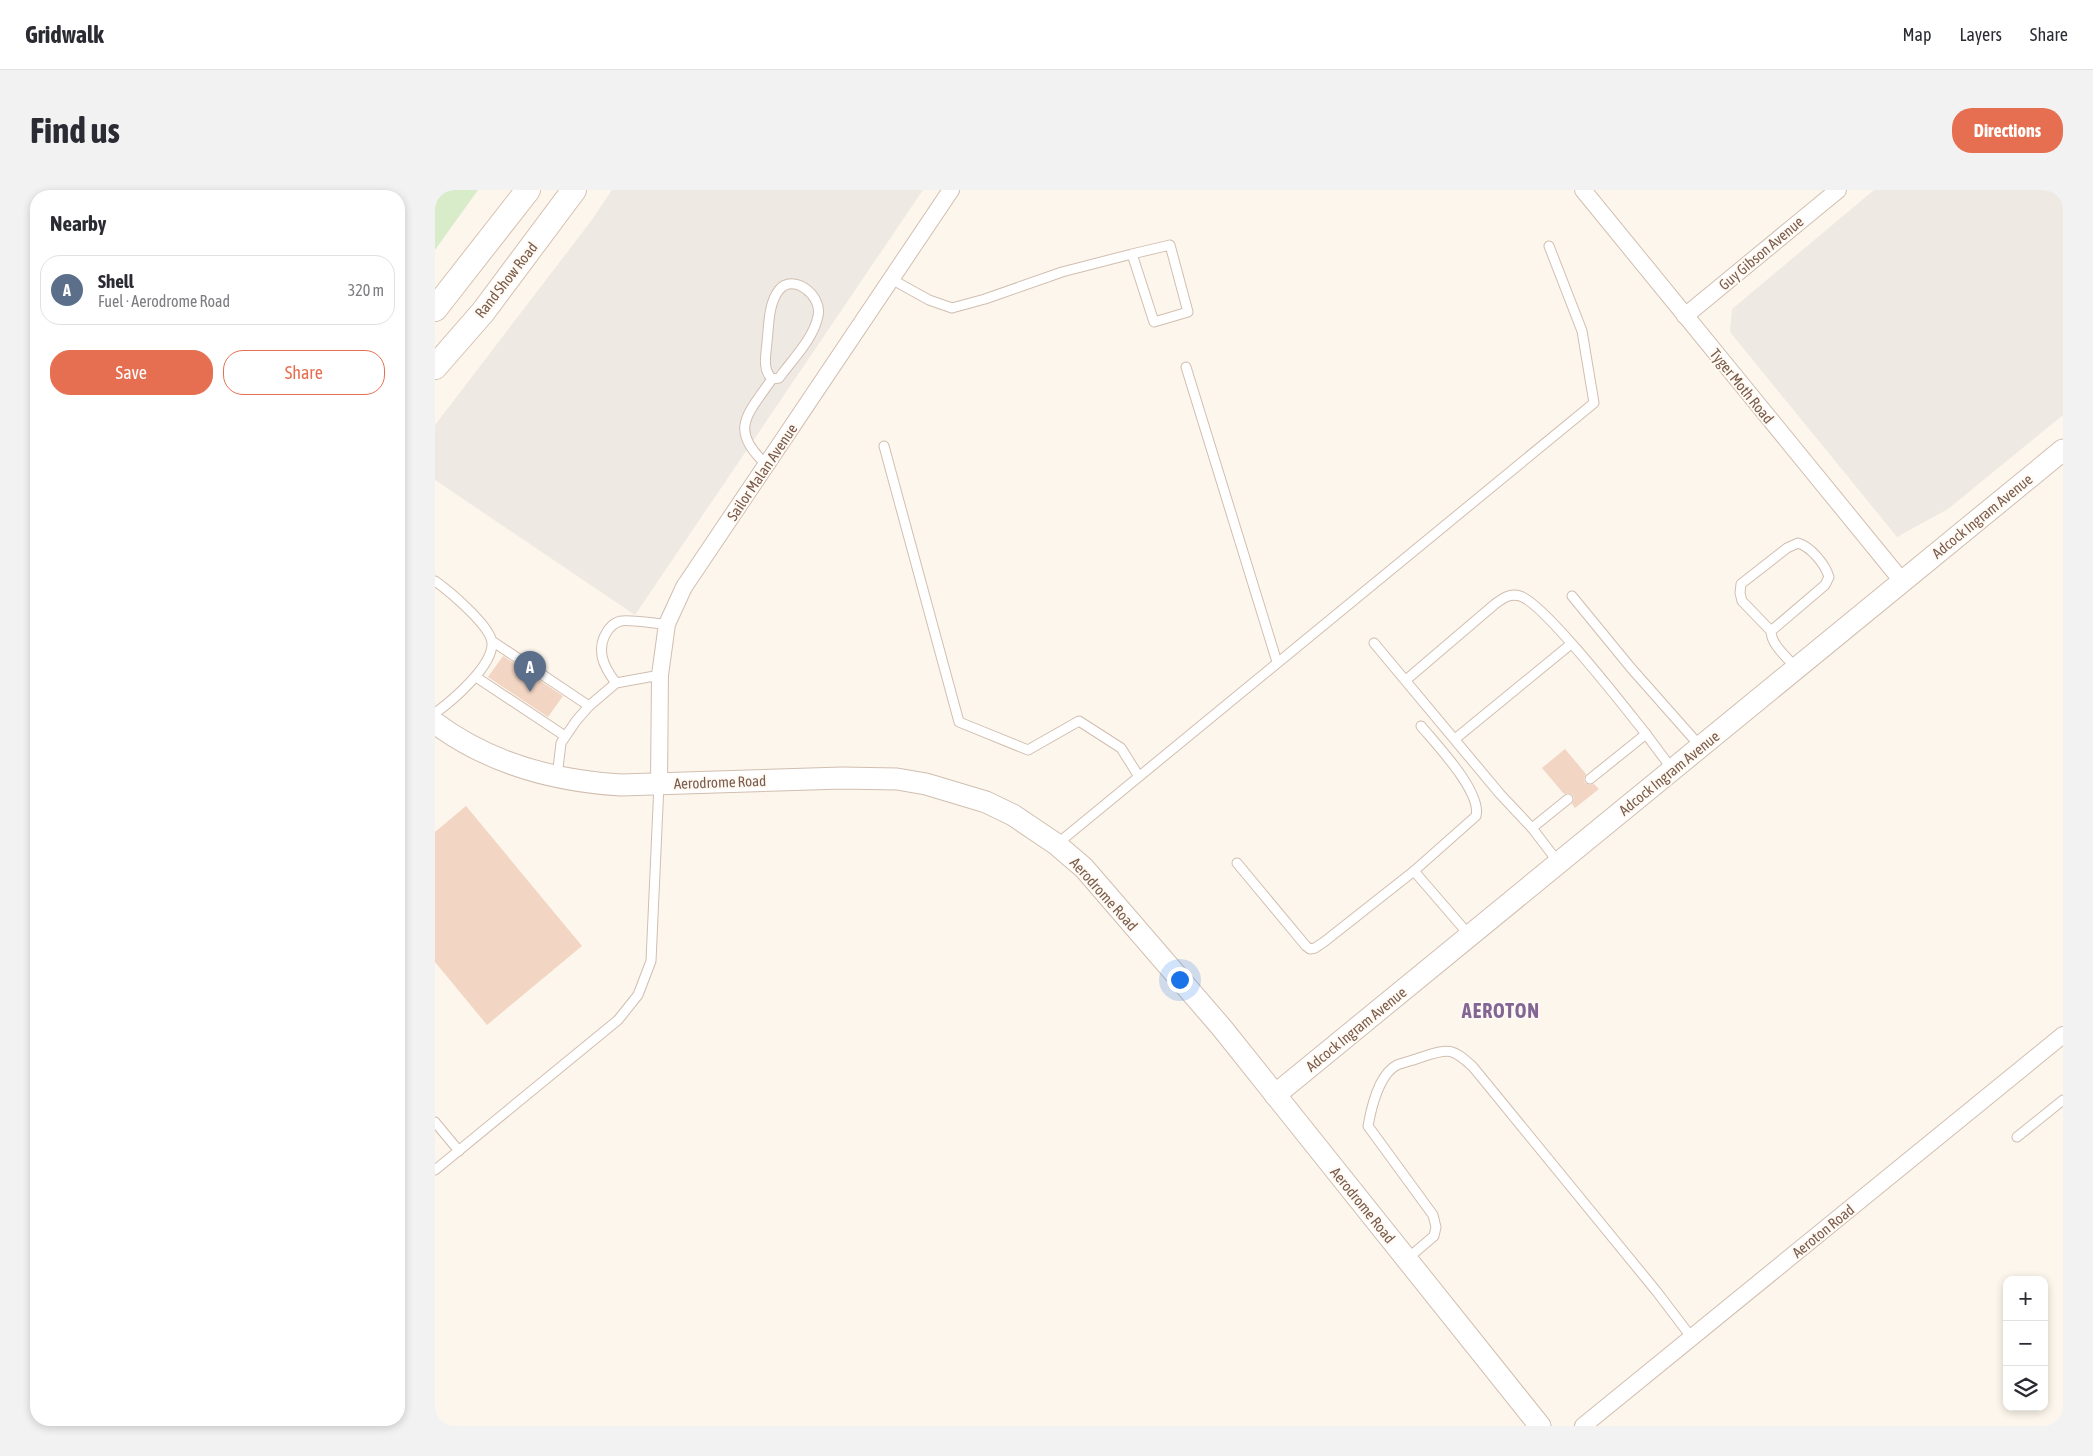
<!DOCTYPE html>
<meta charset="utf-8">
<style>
:root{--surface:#fff;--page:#f2f2f3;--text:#2b2b33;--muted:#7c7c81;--line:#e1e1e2;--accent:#e76f51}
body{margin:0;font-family:"Asap Condensed",sans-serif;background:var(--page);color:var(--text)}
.controls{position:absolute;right:15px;bottom:15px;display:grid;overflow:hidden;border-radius:10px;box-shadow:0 2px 8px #0003}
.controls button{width:45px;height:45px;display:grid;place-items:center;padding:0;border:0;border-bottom:1px solid var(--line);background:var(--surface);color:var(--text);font:25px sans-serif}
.you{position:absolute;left:744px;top:789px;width:18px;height:18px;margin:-12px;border:4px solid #fff;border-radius:50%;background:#1a73e8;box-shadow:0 0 0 8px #1a73e833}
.badge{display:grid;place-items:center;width:32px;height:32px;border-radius:50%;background:var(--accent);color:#fff;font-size:16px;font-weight:700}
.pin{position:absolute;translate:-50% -41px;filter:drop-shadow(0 1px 2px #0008)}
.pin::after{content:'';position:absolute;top:26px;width:18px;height:15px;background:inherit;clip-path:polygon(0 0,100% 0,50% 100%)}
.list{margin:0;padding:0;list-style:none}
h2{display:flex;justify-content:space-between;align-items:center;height:65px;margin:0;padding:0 20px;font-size:21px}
h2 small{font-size:16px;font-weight:400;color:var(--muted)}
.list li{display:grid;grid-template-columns:32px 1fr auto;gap:15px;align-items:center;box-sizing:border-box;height:70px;margin:0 10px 10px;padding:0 10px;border:1px solid var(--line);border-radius:20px}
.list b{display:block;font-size:19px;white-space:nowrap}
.list p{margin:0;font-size:16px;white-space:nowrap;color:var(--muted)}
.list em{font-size:16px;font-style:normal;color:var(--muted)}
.actions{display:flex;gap:10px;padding:15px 20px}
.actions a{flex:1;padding:11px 0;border:1px solid var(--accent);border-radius:20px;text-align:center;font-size:18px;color:var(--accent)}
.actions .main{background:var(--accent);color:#fff}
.icon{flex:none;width:28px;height:28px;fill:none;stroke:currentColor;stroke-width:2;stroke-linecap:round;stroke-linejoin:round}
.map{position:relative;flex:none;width:1628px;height:1236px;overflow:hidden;border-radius:20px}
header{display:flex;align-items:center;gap:30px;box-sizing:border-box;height:70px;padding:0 25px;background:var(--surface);border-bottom:1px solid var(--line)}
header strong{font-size:24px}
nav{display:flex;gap:28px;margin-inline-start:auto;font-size:18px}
.intro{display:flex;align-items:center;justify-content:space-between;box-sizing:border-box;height:120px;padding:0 30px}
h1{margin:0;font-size:35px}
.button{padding:12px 22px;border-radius:20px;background:var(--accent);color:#fff;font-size:18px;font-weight:700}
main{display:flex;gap:30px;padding:0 30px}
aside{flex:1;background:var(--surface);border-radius:20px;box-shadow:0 2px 8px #0003}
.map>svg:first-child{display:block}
</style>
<header>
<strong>Gridwalk</strong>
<nav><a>Map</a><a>Layers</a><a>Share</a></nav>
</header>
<div class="intro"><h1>Find us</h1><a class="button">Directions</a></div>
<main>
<aside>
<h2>Nearby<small></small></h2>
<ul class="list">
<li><span class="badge" style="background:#5c6f8a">A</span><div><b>Shell</b><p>Fuel · Aerodrome Road</p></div><em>320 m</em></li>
</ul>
<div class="actions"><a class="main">Save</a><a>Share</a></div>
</aside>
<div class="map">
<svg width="1628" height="1236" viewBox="0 0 1628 1236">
<rect width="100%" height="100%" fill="#fdf6ec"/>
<g fill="#efe9e4">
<polygon points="177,0 488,0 200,425 0,290 0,235 156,31"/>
<polygon points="1439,0 1628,0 1628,225 1513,319 1462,347 1295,142 1297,119"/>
</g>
<polygon fill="#d8ecc9" points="0,0 43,0 0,60"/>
<g fill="#f3d5c3">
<polygon points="68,466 128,506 113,527 53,487"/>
<polygon points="1130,559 1151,584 1149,589 1150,593 1155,595 1159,594 1164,599 1140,618 1137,614 1139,609 1138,605 1133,603 1129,604 1107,578"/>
<polygon points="31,616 147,756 52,835 0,772 0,642"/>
</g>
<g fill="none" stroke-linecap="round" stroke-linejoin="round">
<g stroke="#d1beb0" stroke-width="11">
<g id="service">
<polyline points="458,90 494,110 517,118 550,109 627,82 697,64 719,132 753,122 735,55 697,64"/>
<polyline points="751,177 842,472"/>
<polyline points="449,256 524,532 593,560 644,531 686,558 703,585"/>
<path d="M332 275C293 240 312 225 337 189L344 188 347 184C360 167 379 147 383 126 388 106 358 82 344 100 333 114 334 136 332 152 331 165 327 179 337 189"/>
<path d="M0 391C14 401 56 436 57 453 58 476 17 511 0 523"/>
<polyline points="1137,406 1196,478 1265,556"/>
<path d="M1336 441 1390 395 1394 387C1390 374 1376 357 1363 353L1352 358 1306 394 1305 403 1307 411 1336 441C1336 455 1353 468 1361 478"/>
<polyline points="57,451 154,516"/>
<polyline points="939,453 1065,604 1097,638"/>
<polyline points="41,487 130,546"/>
<path d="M971 490 1060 414C1068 408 1075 403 1085 406 1109 413 1191 519 1211 544"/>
<path d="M181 493C168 476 160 459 173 440 176 436 181 432 186 431 194 429 222 434 232 434"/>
<polyline points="1020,549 1136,454"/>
<polyline points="122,587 126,553 141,531 154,516 181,493 225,485"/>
<polyline points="1155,589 1211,544 1237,579"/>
<polyline points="622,654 1159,213 1147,141 1114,56"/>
<polyline points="1123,672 1097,638 1133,609"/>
<path d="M802 673 871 756 875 759 880 758 889 752 979 681 1041 626C1047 602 1001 554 986 536"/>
<polyline points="979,681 1035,746"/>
<polyline points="0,932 24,961"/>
<polyline points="1582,947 1628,910"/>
<polyline points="0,980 183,830 203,805 216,771 224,594"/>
<path d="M972 1069 999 1046 1001 1037 998 1025 933 936C936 919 944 884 962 875 970 872 979 870 987 867 1014 858 1018 858 1038 877L1222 1102 1257 1148"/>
</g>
</g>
<g stroke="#d1beb0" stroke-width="18">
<g id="minor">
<polyline points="1148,0 1467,391"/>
<polyline points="1250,126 1403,0"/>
<polyline points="224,594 225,485 232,434 249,397 516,0"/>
<polyline points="1148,1236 1628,845"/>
</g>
</g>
<g stroke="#d1beb0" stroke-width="23">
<g id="tertiary">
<path d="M0 533C55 574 119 591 186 595L407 588 462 589 491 594 551 612 578 625 621 654 649 678 787 838 1105 1236"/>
<polyline points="840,905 1628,260"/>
</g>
</g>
<g stroke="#d6c0b0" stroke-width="26">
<g id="secondary">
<polyline points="0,119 93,0"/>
<polyline points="0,177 48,122 139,0"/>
</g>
</g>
<use href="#service" stroke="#fff" stroke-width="9"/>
<use href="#minor" stroke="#fff" stroke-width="16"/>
<use href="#tertiary" stroke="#fff" stroke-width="21"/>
<use href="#secondary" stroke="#fff" stroke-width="24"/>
</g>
<g text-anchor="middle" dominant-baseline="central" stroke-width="4" stroke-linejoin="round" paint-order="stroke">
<g font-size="15" fill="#7a5c4d" stroke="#fffaf3">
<text transform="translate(1326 63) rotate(-40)">Guy Gibson Avenue</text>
<text transform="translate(71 90) rotate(-52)">Rand Show Road</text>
<text transform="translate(1307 196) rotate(51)">Tyger Moth Road</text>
<text transform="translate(327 282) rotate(-56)">Sailor Malan Avenue</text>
<text transform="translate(1547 326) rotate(-39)">Adcock Ingram Avenue</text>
<text transform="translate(1234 583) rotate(-39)">Adcock Ingram Avenue</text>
<text transform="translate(285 592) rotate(-2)">Aerodrome Road</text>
<text transform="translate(669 704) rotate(48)">Aerodrome Road</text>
<text transform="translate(921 839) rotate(-39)">Adcock Ingram Avenue</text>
<text transform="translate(928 1015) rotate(51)">Aerodrome Road</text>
<text transform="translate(1388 1041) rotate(-39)">Aeroton Road</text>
</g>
<g font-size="20" font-weight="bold" letter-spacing="1" fill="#846695" stroke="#fffaf3">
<text x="1066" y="820">AEROTON</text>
</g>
</g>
</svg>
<div class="controls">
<button>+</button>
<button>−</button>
<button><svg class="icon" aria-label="layers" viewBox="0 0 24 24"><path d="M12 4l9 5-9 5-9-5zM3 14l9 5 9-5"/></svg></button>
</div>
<div class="you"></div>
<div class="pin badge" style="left:95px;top:502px;background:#5c6f8a">A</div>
</div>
</main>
